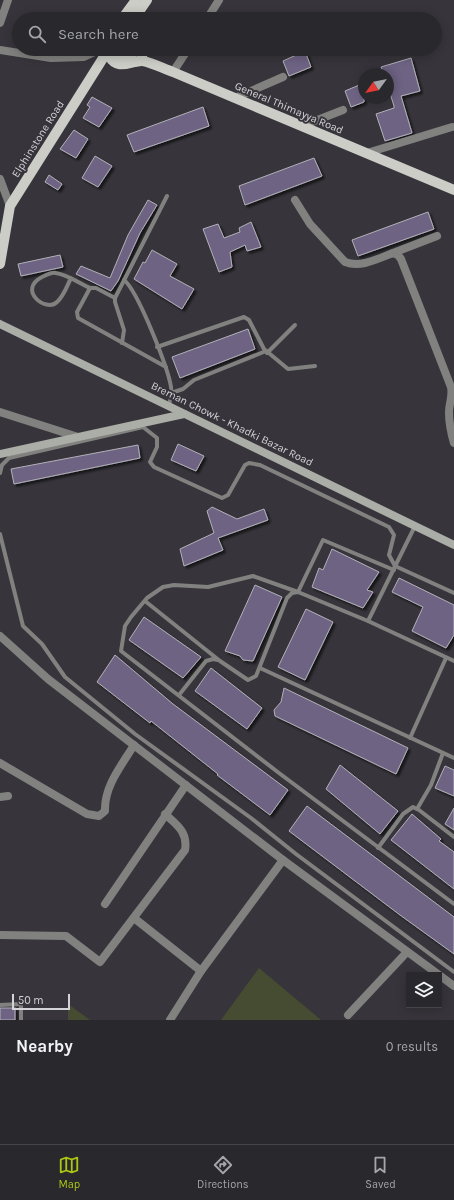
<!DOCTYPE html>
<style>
:root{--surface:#29282c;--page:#353438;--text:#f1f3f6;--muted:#a5a6a9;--line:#454448;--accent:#acc613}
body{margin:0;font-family:Karla,sans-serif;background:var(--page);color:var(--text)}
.controls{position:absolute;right:12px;bottom:12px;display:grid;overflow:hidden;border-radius:0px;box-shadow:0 2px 10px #0003}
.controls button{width:36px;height:36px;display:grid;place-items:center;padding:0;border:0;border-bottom:1px solid var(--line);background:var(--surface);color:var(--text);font:20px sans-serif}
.compass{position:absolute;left:358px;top:68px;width:36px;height:36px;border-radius:50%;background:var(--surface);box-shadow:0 2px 10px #0003;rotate:237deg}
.scale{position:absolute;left:12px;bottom:10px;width:58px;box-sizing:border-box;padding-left:4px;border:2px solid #d4d3d7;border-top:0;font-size:11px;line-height:14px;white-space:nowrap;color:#d4d3d7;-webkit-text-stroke:3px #37353b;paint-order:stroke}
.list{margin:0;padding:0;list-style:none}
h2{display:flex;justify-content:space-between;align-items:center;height:52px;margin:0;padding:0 16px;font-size:17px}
h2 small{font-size:13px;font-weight:400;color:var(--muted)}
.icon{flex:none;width:22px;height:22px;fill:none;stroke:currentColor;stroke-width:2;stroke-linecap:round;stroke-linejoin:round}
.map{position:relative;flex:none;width:454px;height:1020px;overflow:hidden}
.search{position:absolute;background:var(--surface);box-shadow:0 2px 10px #0003;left:12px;right:12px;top:12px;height:44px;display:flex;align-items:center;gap:10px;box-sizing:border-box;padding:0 14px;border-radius:22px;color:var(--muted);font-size:15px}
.sheet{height:124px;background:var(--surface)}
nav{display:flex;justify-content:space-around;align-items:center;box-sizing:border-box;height:56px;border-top:1px solid var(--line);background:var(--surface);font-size:11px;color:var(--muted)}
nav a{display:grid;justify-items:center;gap:2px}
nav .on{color:var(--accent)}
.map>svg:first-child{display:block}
</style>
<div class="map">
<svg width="454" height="1020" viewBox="0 0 454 1020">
<defs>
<filter id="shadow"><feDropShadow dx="2.5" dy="2.5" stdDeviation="1" flood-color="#0009"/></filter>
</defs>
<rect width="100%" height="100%" fill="#37353b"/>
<g fill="#464c32">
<polygon points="259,968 321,1020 221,1020"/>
<polygon points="68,1004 90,1020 68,1020"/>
</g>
<g fill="#6e6483" stroke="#b2b0b8" filter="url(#shadow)">
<polygon points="305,51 311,67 289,76 283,61"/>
<polygon points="411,58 420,91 401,96 412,133 385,141 376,114 394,108 394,106 388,87 388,74 384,74 381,67"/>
<polygon points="364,83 364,102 351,107 345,91"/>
<polygon points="92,97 112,108 99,127 83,118 90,107 87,105"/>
<polygon points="203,107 209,126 134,152 127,135"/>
<polygon points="74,130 88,139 76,158 60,149"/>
<polygon points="95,156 112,166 98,187 82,178"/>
<polygon points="314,158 322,176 245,205 239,186"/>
<polygon points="49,175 62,184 58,190 45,182"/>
<polygon points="148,200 157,205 140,233 118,281 111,291 76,274 81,266 110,278 128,235"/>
<polygon points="428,212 434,229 358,256 352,240"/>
<polygon points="251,222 261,247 247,251 245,245 230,252 232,267 219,272 203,229 218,224 224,238 240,232 239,228"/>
<polygon points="152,250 177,264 170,276 194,289 182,309 134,279 143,262 145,263"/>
<polygon points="60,255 63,267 21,276 18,264"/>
<polygon points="248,329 255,349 180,378 172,357"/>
<polygon points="178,444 204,456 196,471 171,460"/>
<polygon points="138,445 140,458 14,484 11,469"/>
<polygon points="212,507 237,519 264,509 268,520 218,538 223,550 184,566 180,549 214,533 207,511"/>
<polygon points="332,549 379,572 367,590 373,592 363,608 312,587 319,568 323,570"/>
<polygon points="399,578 454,605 454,635 446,648 412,631 423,607 392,592"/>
<polygon points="255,585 282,597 253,661 243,660 240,656 225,651"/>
<polygon points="306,609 333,622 305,680 278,667"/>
<polygon points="144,617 201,657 183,678 129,640"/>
<polygon points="115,655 173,704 288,790 270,815 217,775 218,774 151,721 150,723 97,682"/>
<polygon points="211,668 262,708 247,729 195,691"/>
<polygon points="284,688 408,748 396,774 275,716 274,710 281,702"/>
<polygon points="340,765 398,811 380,834 326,789"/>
<polygon points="445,766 454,770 454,796 435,788"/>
<polygon points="307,806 454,917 454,954 400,915 289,831"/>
<polygon points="454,808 454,830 445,824"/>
<polygon points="412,814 441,839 439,841 454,852 454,889 391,840"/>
<rect x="0" y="1008" width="15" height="12"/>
</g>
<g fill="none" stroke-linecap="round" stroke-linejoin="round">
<g stroke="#81827f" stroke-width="4">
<path d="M71 278C67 286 64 296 57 302 46 313 17 290 42 277 46 275 52 272 56 273 68 275 79 283 90 288"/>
<path d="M124 280C138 291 168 368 171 387 172 394 170 399 169 406"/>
<polyline points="115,298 96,288 90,288 77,312 78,318 166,367"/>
<polyline points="122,343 124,330 115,302 115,298 167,196"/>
<polyline points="157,347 244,317 249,320 264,349 288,369 315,366"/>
<polyline points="267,353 295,325"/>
<polyline points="171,393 183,389 194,380 266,351"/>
<polyline points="0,473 2,465 9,458 143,427 157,438 157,447 150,462 154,467 222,498 228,495 245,465 249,463 260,465 389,527 394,535 389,555 395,566 454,593"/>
<polyline points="0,534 23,626 42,644 65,677 135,734 251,818 296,854 454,972"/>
<polyline points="394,570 323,540 298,592 253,576 208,587 174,585 163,587 147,598 131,617 125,626 121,651 279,773 454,904"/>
<polyline points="145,601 220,661 248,680 256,676 287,598 292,593 298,592 368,621 454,661"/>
<polyline points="368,621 415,526"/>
<polyline points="260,668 454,758"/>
<polyline points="179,695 206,661 213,659 218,660"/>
<polyline points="410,738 446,658"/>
<polyline points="417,809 431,785 443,753"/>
<polyline points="378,848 403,814 413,807 419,810 454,837"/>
<polyline points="0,1005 21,1004 21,1020"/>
</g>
<g stroke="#81827f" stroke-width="8">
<polyline points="207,19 219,0"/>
<polyline points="0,23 8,0"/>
<polyline points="173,72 188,49"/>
<polyline points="235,98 283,77"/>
<polyline points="302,126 343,110"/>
<polyline points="367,153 452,127"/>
<path d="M295 200 310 224 345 262C361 268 377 259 393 253L398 255 401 259 451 387C453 397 449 403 449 412 449 423 451 433 454 443"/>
<polyline points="393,253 437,236"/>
<polyline points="0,412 78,437"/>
<polyline points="0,636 48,679 283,860 454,986"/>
<path d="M0 763 87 814 99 816 105 811C104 786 122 765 134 745"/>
<polyline points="0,797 8,796"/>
<polyline points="105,904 186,785"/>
<polyline points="134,918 201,971"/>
<path d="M0 935 66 936 100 962 185 850C188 832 177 825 165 814"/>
<polyline points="348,1015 407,952"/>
<polyline points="170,1020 201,971 283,860"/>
</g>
<g stroke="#81827f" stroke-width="8">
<polyline points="0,50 51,58 84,57 101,49"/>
<polyline points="0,179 10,206"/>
</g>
<g stroke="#abada7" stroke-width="8">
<polyline points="0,324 454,545"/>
<polyline points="0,454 184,414"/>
</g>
<g stroke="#cbcdc6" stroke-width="10">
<polyline points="122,19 136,0"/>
<polyline points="134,19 147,0"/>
<polyline points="140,49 143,61"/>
<polyline points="104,54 111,56 115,54 117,49"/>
<polyline points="115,54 130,57 135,62"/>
<path d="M109 56C118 72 132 60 143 61 153 63 164 69 173 72L454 190"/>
<polyline points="0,264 10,206 105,55"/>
</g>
</g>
<g text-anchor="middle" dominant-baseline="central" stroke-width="4" stroke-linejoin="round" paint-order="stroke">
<g font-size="11" fill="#d4d3d7" stroke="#37353b">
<text transform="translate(289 108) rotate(23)">General Thimayya Road</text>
<text transform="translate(38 139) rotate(-58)">Elphinstone Road</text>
<text transform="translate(232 424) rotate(26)">Breman Chowk - Khadki Bazar Road</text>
</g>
</g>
</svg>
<div class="controls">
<button><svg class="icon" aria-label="layers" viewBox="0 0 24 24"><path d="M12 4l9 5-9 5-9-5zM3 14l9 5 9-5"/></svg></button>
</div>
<svg class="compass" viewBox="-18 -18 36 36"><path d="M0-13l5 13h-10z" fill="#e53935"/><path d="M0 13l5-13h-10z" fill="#a5a6a9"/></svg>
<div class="scale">50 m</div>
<div class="search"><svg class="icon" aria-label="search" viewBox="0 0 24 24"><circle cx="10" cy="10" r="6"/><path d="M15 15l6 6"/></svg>Search here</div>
</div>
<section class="sheet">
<h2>Nearby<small>0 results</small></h2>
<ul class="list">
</ul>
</section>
<nav>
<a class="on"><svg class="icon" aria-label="map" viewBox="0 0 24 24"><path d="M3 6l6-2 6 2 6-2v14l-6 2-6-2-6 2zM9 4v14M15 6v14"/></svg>Map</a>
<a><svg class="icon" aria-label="directions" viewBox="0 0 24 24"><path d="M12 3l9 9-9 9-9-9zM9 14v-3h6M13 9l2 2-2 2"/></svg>Directions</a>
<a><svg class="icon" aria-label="saved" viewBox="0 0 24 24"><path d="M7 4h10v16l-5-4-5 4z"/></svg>Saved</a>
</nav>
